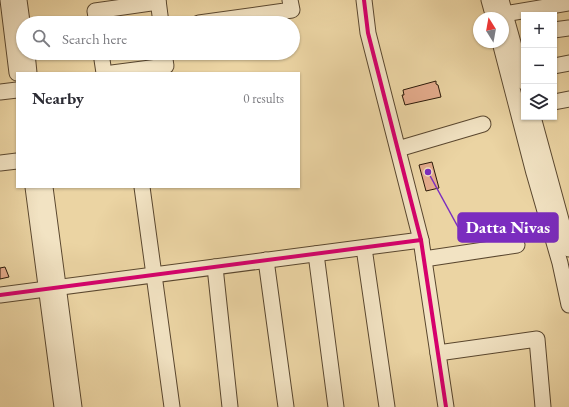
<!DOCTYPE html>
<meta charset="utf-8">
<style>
:root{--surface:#fff;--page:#f2f2f3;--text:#2b2b33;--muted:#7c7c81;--line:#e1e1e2}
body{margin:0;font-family:"EB Garamond",serif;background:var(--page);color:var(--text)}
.controls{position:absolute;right:12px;top:12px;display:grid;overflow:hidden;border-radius:0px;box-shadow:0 1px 3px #0004}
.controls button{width:36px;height:36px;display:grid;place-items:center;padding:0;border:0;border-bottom:1px solid var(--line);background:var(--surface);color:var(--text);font:20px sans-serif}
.compass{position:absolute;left:473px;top:12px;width:36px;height:36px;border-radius:50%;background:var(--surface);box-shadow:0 1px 3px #0004;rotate:349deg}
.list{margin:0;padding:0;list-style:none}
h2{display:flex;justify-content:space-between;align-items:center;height:52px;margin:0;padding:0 16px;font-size:17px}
h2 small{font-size:13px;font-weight:400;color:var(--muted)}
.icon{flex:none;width:22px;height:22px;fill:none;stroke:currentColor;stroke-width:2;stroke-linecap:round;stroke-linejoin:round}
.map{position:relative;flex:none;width:569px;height:407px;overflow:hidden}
.search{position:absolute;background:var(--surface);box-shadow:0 1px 3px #0004;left:16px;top:16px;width:284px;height:44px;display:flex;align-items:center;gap:10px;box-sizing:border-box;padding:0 14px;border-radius:22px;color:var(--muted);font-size:15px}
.panel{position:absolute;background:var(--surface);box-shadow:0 1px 3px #0004;left:16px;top:72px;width:284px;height:116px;border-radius:0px}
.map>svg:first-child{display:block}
</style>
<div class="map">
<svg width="569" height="407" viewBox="0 0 569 407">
<rect width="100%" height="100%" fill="#ebd4a3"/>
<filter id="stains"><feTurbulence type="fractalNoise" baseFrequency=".005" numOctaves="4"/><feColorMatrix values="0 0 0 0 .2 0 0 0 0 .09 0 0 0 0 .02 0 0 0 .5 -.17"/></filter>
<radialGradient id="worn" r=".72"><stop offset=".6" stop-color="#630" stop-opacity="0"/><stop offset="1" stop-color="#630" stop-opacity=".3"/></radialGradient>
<g fill="#e4ab8c" stroke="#2a1808">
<polygon points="436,81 436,84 438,85 441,97 405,105 402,95 404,95 403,90"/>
<polygon points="432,162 439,188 426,191 419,165"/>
<polygon points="5,267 9,277 0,279 0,268"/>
</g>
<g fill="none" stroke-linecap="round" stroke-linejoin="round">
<g stroke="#5a472f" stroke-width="17">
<g id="minor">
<polyline points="8,0 17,73"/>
<polyline points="19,0 23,29"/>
<polyline points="158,0 161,23"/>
<polyline points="364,0 368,33 421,240 446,407"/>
<polyline points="489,0 494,18"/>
<polyline points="501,0 524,82"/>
<polyline points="505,14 569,3"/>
<polyline points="97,23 95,11 158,2"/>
<polyline points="199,23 292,10 290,0"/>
<polyline points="554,30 569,28"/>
<polyline points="500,42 534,173 560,263 569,305"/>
<polyline points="27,53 29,73"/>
<polyline points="101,53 104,73"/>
<polyline points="554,66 569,63"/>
<polyline points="112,73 166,66 164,53"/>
<polyline points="0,92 17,90"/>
<polyline points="554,102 569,99"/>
<polyline points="533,117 569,249"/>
<polyline points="398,149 483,124"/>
<polyline points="0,163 17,161"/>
<polyline points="33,187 62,407"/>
<polyline points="45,187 74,407"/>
<polyline points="142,187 172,407"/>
<polyline points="364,248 387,407"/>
<polyline points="316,254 336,407"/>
<polyline points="424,259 517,245"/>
<polyline points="266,260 286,407"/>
<polyline points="215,267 230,407"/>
<polyline points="0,295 421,240"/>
<polyline points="438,353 537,339 543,407"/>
</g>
</g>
<use href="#minor" stroke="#f2e3c3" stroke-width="15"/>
<g stroke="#f2e3c3" stroke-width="6">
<g id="cycleway">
<polyline points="364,0 368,33 421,240 446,407"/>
<polyline points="0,295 421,240"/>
</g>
</g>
<use href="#cycleway" stroke="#d6006c" stroke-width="4"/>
</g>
<path fill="none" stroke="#7b2cbf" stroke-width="1.5" d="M428 172L458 227"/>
<circle fill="#7b2cbf" stroke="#f2e3c3" stroke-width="1.5" cx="428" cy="172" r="4"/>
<rect fill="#7b2cbf" stroke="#7b2cbf" stroke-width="1.5" x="458" y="213" width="100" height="29" rx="4"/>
<g font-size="17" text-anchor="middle" font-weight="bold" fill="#fff">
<text x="508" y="233">Datta Nivas</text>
</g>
<rect width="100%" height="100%" filter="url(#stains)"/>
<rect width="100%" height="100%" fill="url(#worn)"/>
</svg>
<div class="controls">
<button>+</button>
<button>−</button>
<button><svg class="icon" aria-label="layers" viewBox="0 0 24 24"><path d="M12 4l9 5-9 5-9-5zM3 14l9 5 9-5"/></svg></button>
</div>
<svg class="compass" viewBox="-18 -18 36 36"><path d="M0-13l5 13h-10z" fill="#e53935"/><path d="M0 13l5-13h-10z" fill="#7c7c81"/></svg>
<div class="search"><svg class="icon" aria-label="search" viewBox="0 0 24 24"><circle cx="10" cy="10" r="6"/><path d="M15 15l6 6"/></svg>Search here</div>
<section class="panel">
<h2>Nearby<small>0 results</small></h2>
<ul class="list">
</ul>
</section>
</div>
